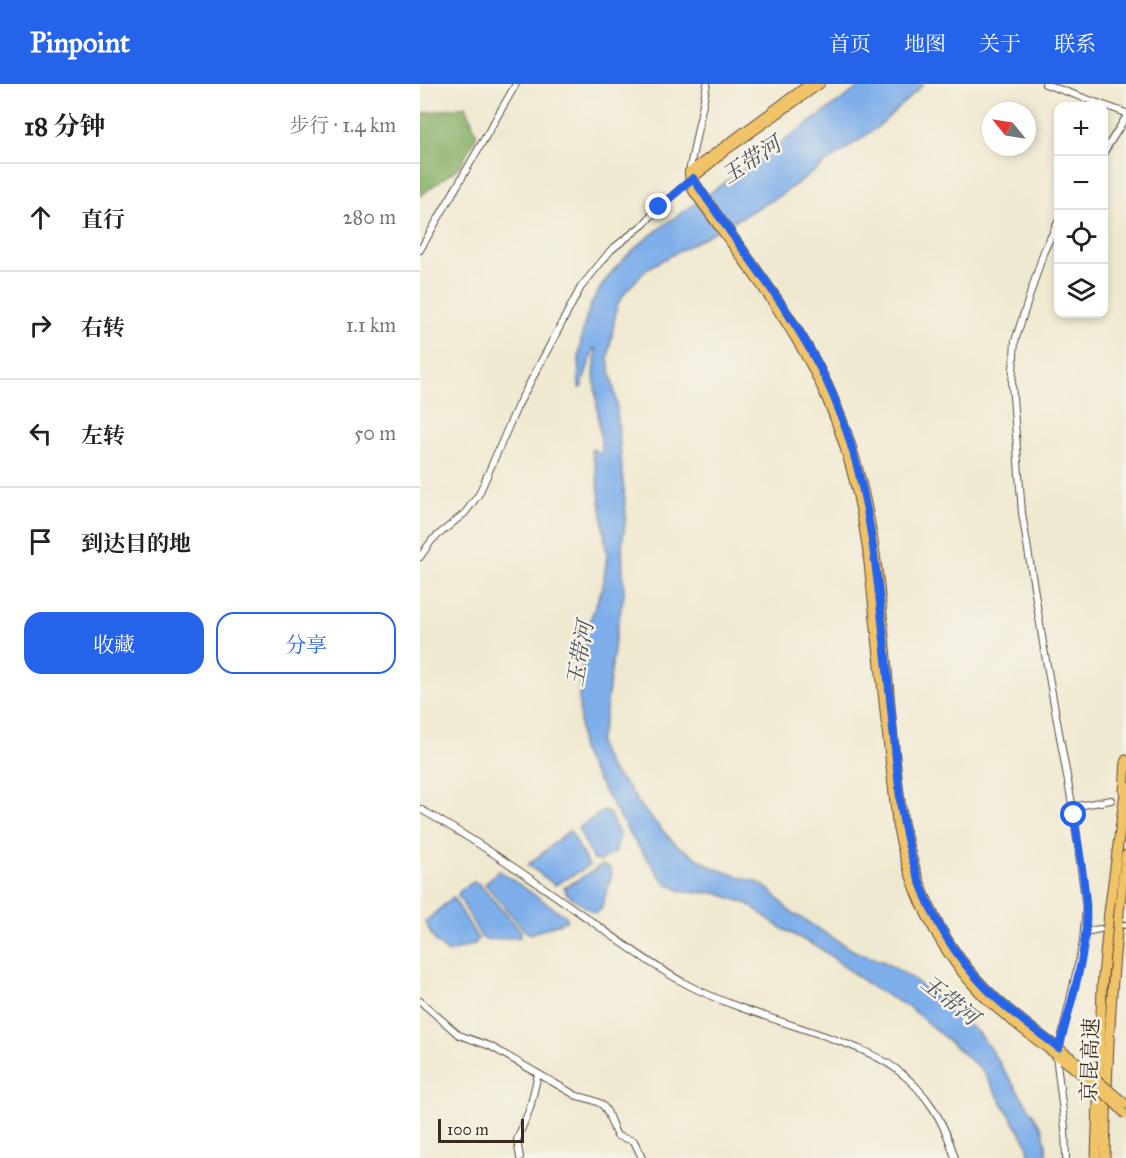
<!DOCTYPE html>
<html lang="zh">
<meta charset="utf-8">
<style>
:root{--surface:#fff;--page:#f2f2f2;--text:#202124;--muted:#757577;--line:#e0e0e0;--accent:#2563eb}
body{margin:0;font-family:"IM FELL Great Primer","Noto Serif SC",serif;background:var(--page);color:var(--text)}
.controls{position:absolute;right:18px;top:18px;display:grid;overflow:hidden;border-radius:12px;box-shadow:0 3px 9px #0003}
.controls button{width:54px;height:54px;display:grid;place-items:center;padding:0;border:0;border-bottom:2px solid var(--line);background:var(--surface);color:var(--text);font:30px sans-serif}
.compass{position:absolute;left:562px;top:18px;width:54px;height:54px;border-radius:50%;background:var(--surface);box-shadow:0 3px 9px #0003;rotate:300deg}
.scale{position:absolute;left:18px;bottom:15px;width:86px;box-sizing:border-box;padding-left:6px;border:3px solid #3b2a1e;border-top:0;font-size:16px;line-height:21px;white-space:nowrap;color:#3b2a1e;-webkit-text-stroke:4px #f7f3e8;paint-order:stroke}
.stop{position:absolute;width:18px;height:18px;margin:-14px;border:4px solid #2563eb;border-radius:50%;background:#fff}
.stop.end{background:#2563eb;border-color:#fff;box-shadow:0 2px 6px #0008}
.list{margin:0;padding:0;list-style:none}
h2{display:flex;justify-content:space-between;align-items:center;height:78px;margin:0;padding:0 24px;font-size:26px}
h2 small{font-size:20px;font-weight:400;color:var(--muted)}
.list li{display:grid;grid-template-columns:39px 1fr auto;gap:18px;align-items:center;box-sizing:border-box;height:108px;padding:0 24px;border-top:2px solid var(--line)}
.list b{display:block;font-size:22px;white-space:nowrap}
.list em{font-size:20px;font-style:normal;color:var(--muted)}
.actions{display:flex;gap:12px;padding:18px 24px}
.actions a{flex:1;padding:14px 0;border:2px solid var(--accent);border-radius:18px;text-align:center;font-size:21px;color:var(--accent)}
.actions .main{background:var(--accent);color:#fff}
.icon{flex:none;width:33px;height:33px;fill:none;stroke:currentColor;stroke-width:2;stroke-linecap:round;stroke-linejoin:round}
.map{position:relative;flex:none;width:706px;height:1074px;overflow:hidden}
header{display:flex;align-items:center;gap:36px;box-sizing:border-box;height:84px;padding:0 30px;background:var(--accent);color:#fff}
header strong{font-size:28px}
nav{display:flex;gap:33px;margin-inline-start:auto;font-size:21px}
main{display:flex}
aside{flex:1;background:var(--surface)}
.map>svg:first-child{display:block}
</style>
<header>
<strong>Pinpoint</strong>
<nav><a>首页</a><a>地图</a><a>关于</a><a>联系</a></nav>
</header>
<main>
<aside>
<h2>18 分钟<small>步行 · 1.4 km</small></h2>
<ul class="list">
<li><svg class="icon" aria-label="ahead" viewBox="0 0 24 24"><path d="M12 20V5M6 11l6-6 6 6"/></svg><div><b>直行</b></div><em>280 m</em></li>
<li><svg class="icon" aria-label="right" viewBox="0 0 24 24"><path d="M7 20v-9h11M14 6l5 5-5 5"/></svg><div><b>右转</b></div><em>1.1 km</em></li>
<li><svg class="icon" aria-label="left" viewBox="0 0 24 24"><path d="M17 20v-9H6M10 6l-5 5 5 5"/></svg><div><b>左转</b></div><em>50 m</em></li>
<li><svg class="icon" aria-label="arrive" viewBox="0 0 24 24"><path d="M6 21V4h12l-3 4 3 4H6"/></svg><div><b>到达目的地</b></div></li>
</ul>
<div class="actions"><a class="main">收藏</a><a>分享</a></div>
</aside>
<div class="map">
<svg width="706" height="1074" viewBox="0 0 706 1074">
<rect width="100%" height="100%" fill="#f7f3e8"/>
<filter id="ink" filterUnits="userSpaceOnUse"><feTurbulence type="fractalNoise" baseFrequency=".0167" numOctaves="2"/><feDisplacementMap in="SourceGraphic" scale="12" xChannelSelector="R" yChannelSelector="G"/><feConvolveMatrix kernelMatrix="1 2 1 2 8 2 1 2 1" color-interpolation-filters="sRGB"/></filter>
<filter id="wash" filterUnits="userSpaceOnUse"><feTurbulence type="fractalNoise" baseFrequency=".008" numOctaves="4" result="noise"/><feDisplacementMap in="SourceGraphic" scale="24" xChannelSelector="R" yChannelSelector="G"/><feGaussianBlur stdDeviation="1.35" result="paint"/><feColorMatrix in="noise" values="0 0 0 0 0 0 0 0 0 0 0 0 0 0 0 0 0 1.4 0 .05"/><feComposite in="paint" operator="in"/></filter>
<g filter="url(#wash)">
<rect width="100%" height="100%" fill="#f0e9d1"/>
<polygon fill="#84ae65" stroke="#606c42" stroke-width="1.5" points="46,22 57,51 39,83 0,112 0,34 4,29"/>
<g fill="#7fafea" stroke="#5d6c84" stroke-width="1.5">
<path d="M443 0H504L459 42 356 114 228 184 206 207 197 221 188 275 196 315 206 431 202 463 204 511 196 549 185 634 179 657 180 665 191 686 208 703 221 723 255 760 293 784 339 799 352 808 368 826 434 867 464 878 492 894 557 948 567 960 622 1044 626 1060 627 1074H610L607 1059 562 986 489 923 453 904 401 865 361 844 328 820 296 809 264 808 249 801 243 796 213 755 168 680 161 665 159 614 166 547 183 502 187 471 176 384 171 366 174 365 180 370 182 369 174 291 176 267 174 264 161 304H159C157 275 161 236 176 211 201 167 246 140 287 111 338 74 392 38 443 0Z"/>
<polygon points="184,727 189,729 200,752 195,768 180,777 173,775 158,744"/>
<polygon points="149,747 151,748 169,782 135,801 108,781"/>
<polygon points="182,781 190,784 192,790 181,826 174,829 147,810 144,804"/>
<polygon points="78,786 147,833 146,837 111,850 105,847 65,800"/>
<polygon points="53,798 59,800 101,847 100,853 66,856 61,853 38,811 40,807"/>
<polygon points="33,813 58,855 55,860 28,869 15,857 5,838"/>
</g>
</g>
<g filter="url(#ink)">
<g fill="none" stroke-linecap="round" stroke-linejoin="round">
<g stroke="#564739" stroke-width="8">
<g id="minor">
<polyline points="625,0 706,29"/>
<polyline points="684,68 706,33"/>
<polyline points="269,88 287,0"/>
<polyline points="638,138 624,167 595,257 592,300 602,429 624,565 654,731 666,823 663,858 639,965"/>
<polyline points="0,166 96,0"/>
<polyline points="0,473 12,456 45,429 59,410 98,321 161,203 191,166 224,140 239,123 270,97"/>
<polyline points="652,723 691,716"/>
<path d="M0 725C58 757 113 796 167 834 201 858 234 883 270 902 311 923 358 936 402 951 427 960 454 969 476 985 507 1008 524 1037 535 1074"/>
<polyline points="705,841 706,841"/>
<polyline points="665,848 680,845"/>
<path d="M0 917 39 951 70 962 157 1012C192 1019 184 1025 197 1052L214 1057 222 1074"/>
<polyline points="636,971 645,1044 646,1074"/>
<polyline points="100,1074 97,1056 110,1024 118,990"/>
</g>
</g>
<g stroke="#564739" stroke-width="10">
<g id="major">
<path d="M269 88 270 101 273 107C317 169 366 230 399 298 424 351 439 408 447 465L477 743C491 810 518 870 569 918 595 941 624 962 652 983"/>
<polyline points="269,88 389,0"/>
<path d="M269 89C319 166 382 235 417 322 472 454 461 602 484 741 498 807 524 865 574 912 599 936 629 956 656 977"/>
<polyline points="270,97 304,68 400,0"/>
</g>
</g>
<g stroke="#564739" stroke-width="11">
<g id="highway">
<polyline points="704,707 706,676"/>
<polyline points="676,1074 682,903 689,828 706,701"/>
<path d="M685 1074C687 972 692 872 706 771"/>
</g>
</g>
<use href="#minor" stroke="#fff" stroke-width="6"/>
<use href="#major" stroke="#f1c369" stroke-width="8"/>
<use href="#highway" stroke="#f1c369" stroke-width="9"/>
<g stroke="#564739" stroke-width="10" stroke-linecap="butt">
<g id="major-bridge">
<polyline points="656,977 706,1020"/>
<polyline points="652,983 690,1015 706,1031"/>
</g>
</g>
<use href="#major-bridge" stroke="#f1c369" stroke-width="8"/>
</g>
</g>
<g fill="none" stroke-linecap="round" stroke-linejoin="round" filter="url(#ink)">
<path stroke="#2563eb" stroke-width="8" d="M239 123 273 94C317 162 371 223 406 296 445 378 455 466 464 556 470 612 475 668 481 724 492 795 519 859 572 910 592 930 617 947 639 964 649 925 663 883 666 842 668 808 658 765 654 731"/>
</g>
<g text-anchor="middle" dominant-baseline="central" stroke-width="5" stroke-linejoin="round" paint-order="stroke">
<g font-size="21" fill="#3b2a1e" stroke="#f7f3e8">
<text transform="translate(670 976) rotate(-88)">京昆高速</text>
</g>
<g font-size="22" font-style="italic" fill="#4f525b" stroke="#f7f3e8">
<text transform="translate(331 76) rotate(-33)">玉带河</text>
<text transform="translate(160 570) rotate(-80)">玉带河</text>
<text transform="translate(530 916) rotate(38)">玉带河</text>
</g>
</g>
</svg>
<div class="controls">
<button>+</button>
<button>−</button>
<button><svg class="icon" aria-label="locate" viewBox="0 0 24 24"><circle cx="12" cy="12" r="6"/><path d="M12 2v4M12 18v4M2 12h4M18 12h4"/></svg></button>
<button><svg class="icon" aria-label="layers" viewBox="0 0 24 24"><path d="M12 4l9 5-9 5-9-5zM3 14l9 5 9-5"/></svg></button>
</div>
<svg class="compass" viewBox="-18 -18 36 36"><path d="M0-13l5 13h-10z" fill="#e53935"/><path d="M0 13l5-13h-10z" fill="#757577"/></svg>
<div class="scale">100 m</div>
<div class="stop" style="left:654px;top:731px"></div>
<div class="stop end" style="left:239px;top:123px"></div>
</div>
</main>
